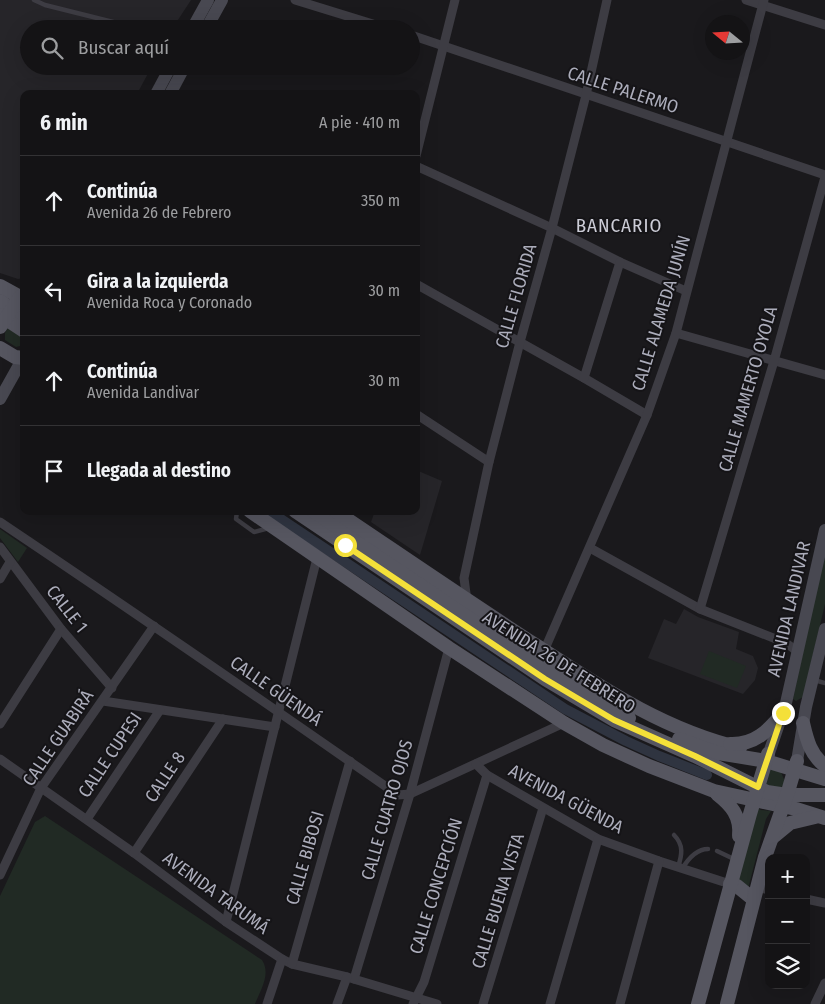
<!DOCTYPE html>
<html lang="es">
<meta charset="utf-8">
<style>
:root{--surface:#141315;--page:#1d1c1e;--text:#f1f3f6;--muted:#9d9ea0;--line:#333234}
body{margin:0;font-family:"Fira Sans Condensed",sans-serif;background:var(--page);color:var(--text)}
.controls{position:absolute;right:15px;bottom:15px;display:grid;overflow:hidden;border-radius:10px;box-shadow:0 5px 20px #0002}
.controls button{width:45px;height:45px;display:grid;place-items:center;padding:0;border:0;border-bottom:1px solid var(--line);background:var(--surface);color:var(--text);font:25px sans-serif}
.compass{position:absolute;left:705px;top:15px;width:45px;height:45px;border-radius:50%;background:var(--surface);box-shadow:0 5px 20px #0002;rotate:288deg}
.stop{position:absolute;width:15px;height:15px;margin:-11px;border:4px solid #f4e039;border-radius:50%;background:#fff}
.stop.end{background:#f4e039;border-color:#fff;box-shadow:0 1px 5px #0008}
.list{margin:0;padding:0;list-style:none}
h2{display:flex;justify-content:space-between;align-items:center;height:65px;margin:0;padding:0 20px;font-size:21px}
h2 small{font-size:16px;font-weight:400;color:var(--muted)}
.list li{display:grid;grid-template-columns:32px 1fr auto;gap:15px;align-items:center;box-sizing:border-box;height:90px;padding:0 20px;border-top:1px solid var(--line)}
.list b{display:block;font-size:19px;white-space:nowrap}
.list p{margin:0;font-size:16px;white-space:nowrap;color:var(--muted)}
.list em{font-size:16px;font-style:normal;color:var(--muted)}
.icon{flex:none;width:28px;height:28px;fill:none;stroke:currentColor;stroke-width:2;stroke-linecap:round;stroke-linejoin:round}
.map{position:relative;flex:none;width:825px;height:1004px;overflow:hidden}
.search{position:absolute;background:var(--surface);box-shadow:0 5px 20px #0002;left:20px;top:20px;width:400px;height:55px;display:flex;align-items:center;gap:12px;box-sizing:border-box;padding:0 18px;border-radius:28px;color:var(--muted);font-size:19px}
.panel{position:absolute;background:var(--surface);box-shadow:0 5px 20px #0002;left:20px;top:90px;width:400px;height:425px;border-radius:10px}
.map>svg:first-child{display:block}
</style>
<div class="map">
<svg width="825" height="1004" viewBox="0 0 825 1004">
<rect width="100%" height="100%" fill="#1a191c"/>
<g fill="#262529">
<polygon points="0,0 191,0 172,29 29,29 29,66 152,66 137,94 24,94 24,278 18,279 0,273"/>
<polygon points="416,470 442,481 420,555 371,522 375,511 416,511"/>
<polygon points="684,609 698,617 739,632 736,649 753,656 758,668 755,680 743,694 648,658 664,619 676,624"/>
</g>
<g fill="#212a24">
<polygon points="9,326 24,336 24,345 16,347 5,340 5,333"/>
<polygon points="0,529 27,548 18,562 0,538"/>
<polygon points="825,548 825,604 803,697 796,701 793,699"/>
<polygon points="709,651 746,666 737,688 700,674"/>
<polygon points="775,769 781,772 785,782 781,788 768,790 764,777 768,771"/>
<polygon points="756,807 761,810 771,811 766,819 748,889 736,882"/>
<path d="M45 816 262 960C271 974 261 989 255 1004H0V896L35 822Z"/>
</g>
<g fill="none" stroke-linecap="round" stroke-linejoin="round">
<polyline stroke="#2f3440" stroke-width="10" points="269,511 565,709 626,741 659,756 707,775"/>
<g stroke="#3d3c43" stroke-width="4.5">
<polyline points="34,0 45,5 141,29"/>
<polyline points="237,511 236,519 254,532 269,528"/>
<polyline points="814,680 825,683"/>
<path d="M674 835C684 845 682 855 678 867"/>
<polyline points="717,851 736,860"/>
<path d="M682 869C688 859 696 849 708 849"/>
</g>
<g stroke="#3d3c43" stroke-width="9">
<polyline points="295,0 389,29"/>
<polyline points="746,0 825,25"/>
<polyline points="411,35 825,175"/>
<polyline points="416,156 455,0"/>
<polyline points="416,166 552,228 620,262 686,291"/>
<polyline points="416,284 584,378 647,415"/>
<polyline points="676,333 825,375"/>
<polyline points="584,378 620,262"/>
<polyline points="416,414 489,462"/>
<path d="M0 522C134 612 266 703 398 795L410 794 564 723"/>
<polyline points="0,547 61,629 112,688"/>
<polyline points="590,548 700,609 786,643 798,652"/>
<polyline points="0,579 10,562"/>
<polyline points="467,601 464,578 489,462 520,342 552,228 586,95 607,0"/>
<polyline points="700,609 774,361 825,177"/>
<polyline points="544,651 647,415 676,333 764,0"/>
<polyline points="103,701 275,727"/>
<polyline points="0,724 61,629"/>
<polyline points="0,759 134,853 226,922 282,959 292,964 347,977 437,1004"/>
<polyline points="476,764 487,775 598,839 659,861 730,884"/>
<polyline points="87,819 160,710"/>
<polyline points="134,853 223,719"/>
<polyline points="0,875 41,788 154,626"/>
<polyline points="757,887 769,890"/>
<polyline points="806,899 825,903"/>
<polyline points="226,922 317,558"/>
<polyline points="292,964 350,761"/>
<polyline points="354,979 410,794 449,648"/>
<polyline points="267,1004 282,959"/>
<polyline points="337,1004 347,977"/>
<polyline points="413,1004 424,982 487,775"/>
<polyline points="483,1004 543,808"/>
<polyline points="550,1004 598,839"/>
<polyline points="620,1004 659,861"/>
<polyline points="815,1004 825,983"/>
</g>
<g stroke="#484851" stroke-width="12">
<polyline points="192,29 208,0"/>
<polyline points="206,29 222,0"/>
<polyline points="156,94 171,66"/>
<polyline points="170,94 185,66"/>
<polyline points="0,399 23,358"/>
<polyline points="769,753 786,703 825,530"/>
<polyline points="797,761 806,707 825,629"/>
</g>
<g stroke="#565660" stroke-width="14">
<polyline points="0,286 20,297"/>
<polyline points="0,301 24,317"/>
<polyline points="0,315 24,331"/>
<polyline points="0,327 20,297 24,296"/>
<polyline points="0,348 15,357 24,358"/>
<polyline points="250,511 449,648 564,723 603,745 649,766 714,791 796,809 825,818"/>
<polyline points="295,511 545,679 614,720 695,756 767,792 787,795 825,795"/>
<polyline points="313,511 532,658 629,718"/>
<path d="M335 511C402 556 469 602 537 646 602 688 664 730 740 748"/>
<path d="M803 723C807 740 810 754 825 766"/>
<polyline points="679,739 718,753 766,761 825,779"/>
<path d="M730 744C755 745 768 731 783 713"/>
<path d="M717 794C731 805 741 816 739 836"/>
<polyline points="773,837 790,823 815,817"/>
<polyline points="730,884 737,886 753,899"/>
<polyline points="698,1004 750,814 768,754"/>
<polyline points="727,1004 765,857 787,795 797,761"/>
</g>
</g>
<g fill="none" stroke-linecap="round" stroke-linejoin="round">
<polyline stroke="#f4e039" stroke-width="6" points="345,545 545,679 614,720 695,756 758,787 783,713"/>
</g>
<g text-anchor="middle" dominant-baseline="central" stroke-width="4" stroke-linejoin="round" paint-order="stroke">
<g font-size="18" fill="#acadbb" stroke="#151417">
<text transform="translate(623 90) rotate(18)">CALLE PALERMO</text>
<text transform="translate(516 296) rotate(-74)">CALLE FLORIDA</text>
<text transform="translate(661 313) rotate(-73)">CALLE ALAMEDA JUNÍN</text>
<text transform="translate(748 389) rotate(-74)">CALLE MAMERTO OYOLA</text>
<text transform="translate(67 609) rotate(52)">CALLE 1</text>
<text transform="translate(789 609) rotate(-77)">AVENIDA LANDIVAR</text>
<text transform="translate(559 662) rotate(32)">AVENIDA 26 DE FEBRERO</text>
<text transform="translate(276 691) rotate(35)">CALLE GÜENDÁ</text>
<text transform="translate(58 738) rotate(-56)">CALLE GUABIRÁ</text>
<text transform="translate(110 755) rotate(-56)">CALLE CUPESI</text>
<text transform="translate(165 777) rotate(-56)">CALLE 8</text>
<text transform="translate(566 799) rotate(28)">AVENIDA GÜENDA</text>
<text transform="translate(387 810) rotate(-74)">CALLE CUATRO OJOS</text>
<text transform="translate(305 858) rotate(-74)">CALLE BIBOSI</text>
<text transform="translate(436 886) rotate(-73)">CALLE CONCEPCIÓN</text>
<text transform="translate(216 893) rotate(36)">AVENIDA TARUMÁ</text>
<text transform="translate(498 901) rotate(-73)">CALLE BUENA VISTA</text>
</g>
<g font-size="19" letter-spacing="1" fill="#cdcdd7" stroke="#151417">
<text x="619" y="225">BANCARIO</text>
</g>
</g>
</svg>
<div class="controls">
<button>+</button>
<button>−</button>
<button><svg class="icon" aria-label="layers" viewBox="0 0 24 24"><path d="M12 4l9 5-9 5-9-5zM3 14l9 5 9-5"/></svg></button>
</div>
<svg class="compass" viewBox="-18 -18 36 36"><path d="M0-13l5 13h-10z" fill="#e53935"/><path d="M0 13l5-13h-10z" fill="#9d9ea0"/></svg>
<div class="stop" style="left:345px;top:545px"></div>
<div class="stop end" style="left:783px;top:713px"></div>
<div class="search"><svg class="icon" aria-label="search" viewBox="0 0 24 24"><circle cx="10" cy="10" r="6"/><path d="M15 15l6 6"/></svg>Buscar aquí</div>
<section class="panel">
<h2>6 min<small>A pie · 410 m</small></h2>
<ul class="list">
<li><svg class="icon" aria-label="ahead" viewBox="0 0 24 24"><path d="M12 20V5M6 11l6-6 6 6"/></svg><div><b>Continúa</b><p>Avenida 26 de Febrero</p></div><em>350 m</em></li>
<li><svg class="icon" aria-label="left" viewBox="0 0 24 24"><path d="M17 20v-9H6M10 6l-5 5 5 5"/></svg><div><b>Gira a la izquierda</b><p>Avenida Roca y Coronado</p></div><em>30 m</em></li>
<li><svg class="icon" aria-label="ahead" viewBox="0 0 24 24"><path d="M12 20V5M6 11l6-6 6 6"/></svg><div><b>Continúa</b><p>Avenida Landivar</p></div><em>30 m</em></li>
<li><svg class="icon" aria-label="arrive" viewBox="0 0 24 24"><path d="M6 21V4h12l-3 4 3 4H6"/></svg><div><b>Llegada al destino</b></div></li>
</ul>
</section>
</div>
